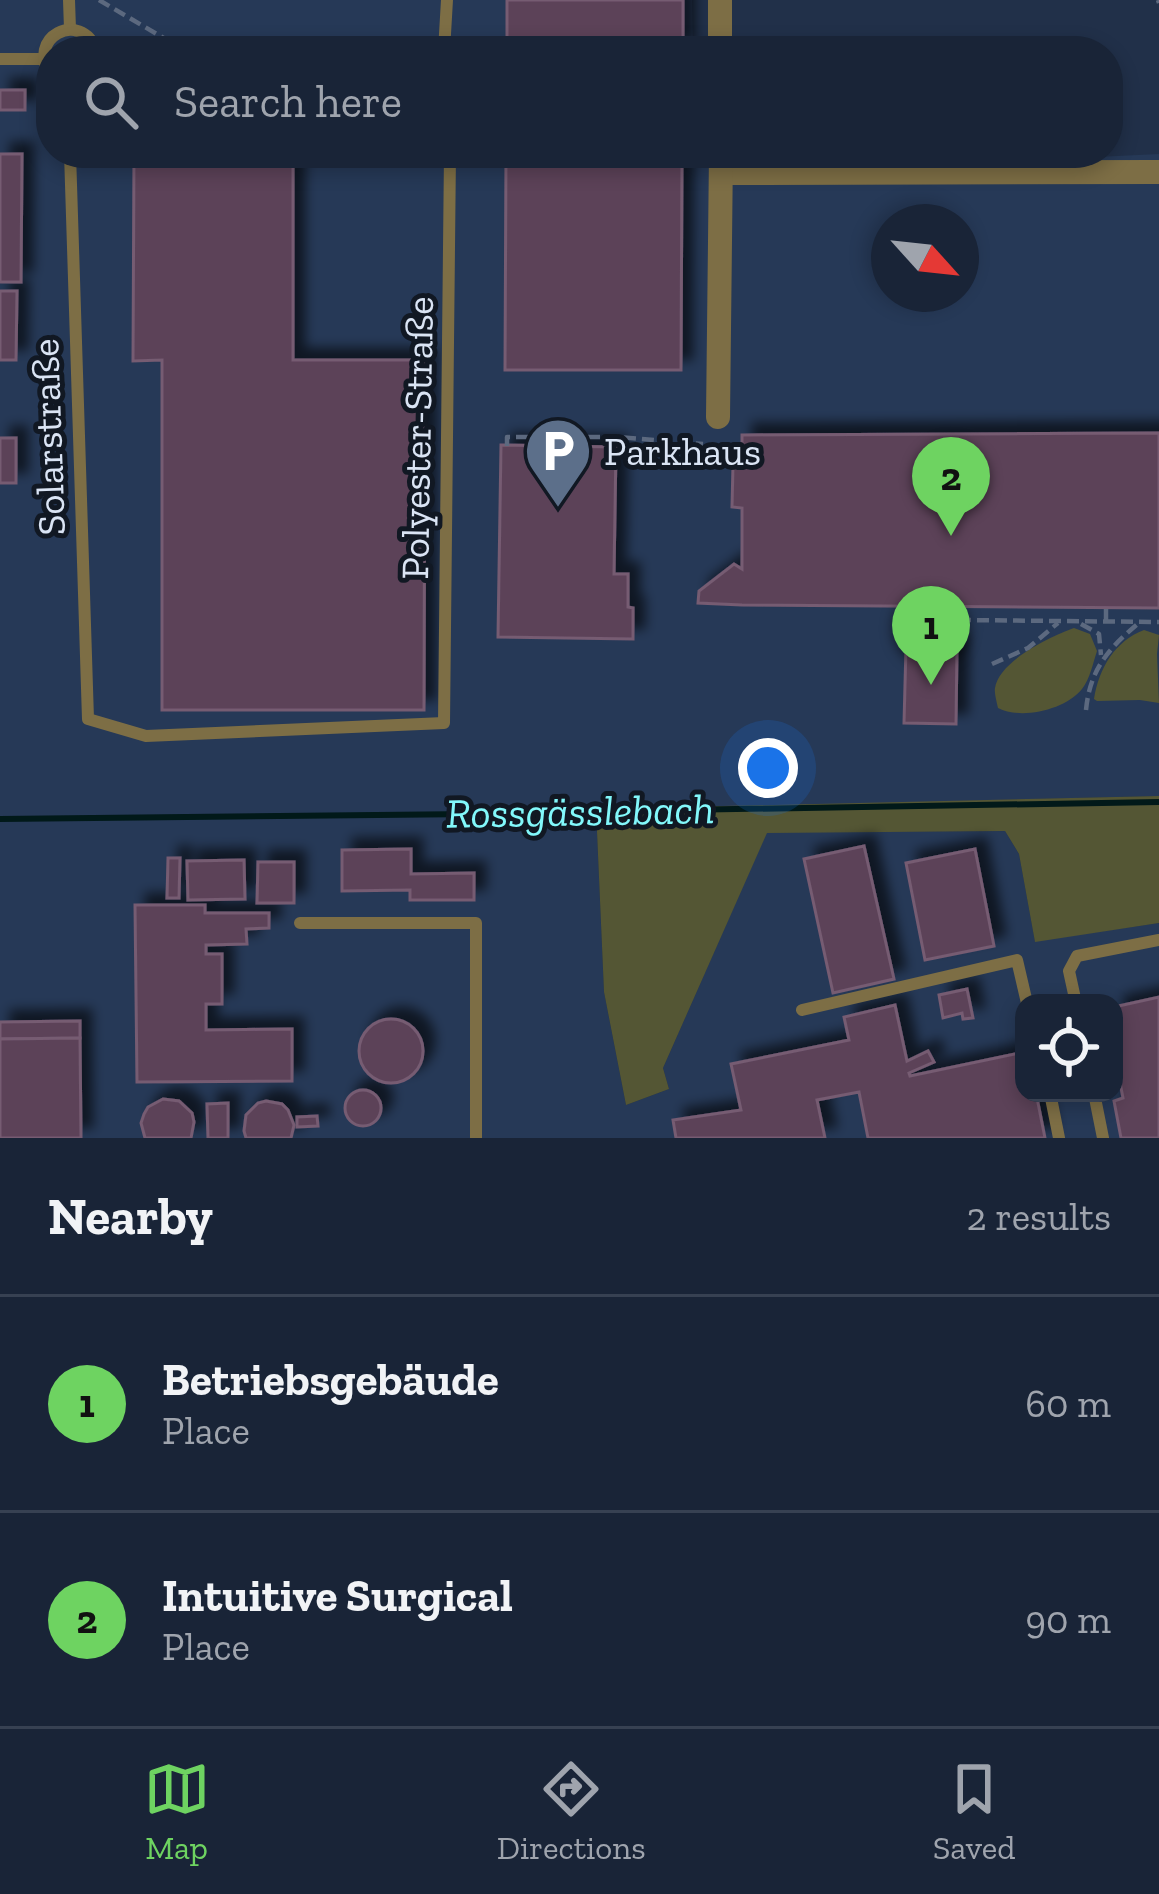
<!DOCTYPE html>
<meta charset="utf-8">
<style>
:root{--surface:#192437;--page:#222c3f;--text:#f1f3f6;--muted:#9fa4ad;--line:#374152;--accent:#6ed361}
body{margin:0;font-family:"Zilla Slab",serif;background:var(--page);color:var(--text)}
.controls{position:absolute;right:36px;bottom:36px;display:grid;overflow:hidden;border-radius:24px;box-shadow:0 6px 18px #0003}
.controls button{width:108px;height:108px;display:grid;place-items:center;padding:0;border:0;border-bottom:3px solid var(--line);background:var(--surface);color:var(--text);font:60px sans-serif}
.compass{position:absolute;left:871px;top:204px;width:108px;height:108px;border-radius:50%;background:var(--surface);box-shadow:0 6px 18px #0003;rotate:117deg}
.you{position:absolute;left:768px;top:768px;width:42px;height:42px;margin:-30px;border:9px solid #fff;border-radius:50%;background:#1a73e8;box-shadow:0 0 0 18px #1a73e833}
.badge{display:grid;place-items:center;width:78px;height:78px;border-radius:50%;background:var(--accent);color:#111;font-size:39px;font-weight:700}
.pin{position:absolute;translate:-50% -99px;filter:drop-shadow(0 3px 6px #0008)}
.pin::after{content:'';position:absolute;top:63px;width:42px;height:36px;background:inherit;clip-path:polygon(0 0,100% 0,50% 100%)}
.list{margin:0;padding:0;list-style:none}
h2{display:flex;justify-content:space-between;align-items:center;height:156px;margin:0;padding:0 48px;font-size:51px}
h2 small{font-size:39px;font-weight:400;color:var(--muted)}
.list li{display:grid;grid-template-columns:78px 1fr auto;gap:36px;align-items:center;box-sizing:border-box;height:216px;padding:0 48px;border-top:3px solid var(--line)}
.list b{display:block;font-size:45px;white-space:nowrap}
.list p{margin:0;font-size:39px;white-space:nowrap;color:var(--muted)}
.list em{font-size:39px;font-style:normal;color:var(--muted)}
.icon{flex:none;width:66px;height:66px;fill:none;stroke:currentColor;stroke-width:2;stroke-linecap:round;stroke-linejoin:round}
.map{position:relative;flex:none;width:1159px;height:1138px;overflow:hidden}
.search{position:absolute;background:var(--surface);box-shadow:0 6px 18px #0003;left:36px;right:36px;top:36px;height:132px;display:flex;align-items:center;gap:30px;box-sizing:border-box;padding:0 42px;border-radius:48px;color:var(--muted);font-size:45px}
.sheet{height:588px;background:var(--surface)}
nav{display:flex;justify-content:space-around;align-items:center;box-sizing:border-box;height:168px;border-top:3px solid var(--line);background:var(--surface);font-size:33px;color:var(--muted)}
nav a{display:grid;justify-items:center;gap:6px}
nav .on{color:var(--accent)}
.map>svg:first-child{display:block}
</style>
<div class="map">
<svg width="1159" height="1138" viewBox="0 0 1159 1138">
<defs>
<filter id="shadow"><feDropShadow dx="11" dy="-11" stdDeviation="6" flood-color="#0009"/></filter>
</defs>
<rect width="100%" height="100%" fill="#213049"/>
<path fill="#263957" fill-rule="evenodd" d="M0 0H692L693 51H51V153H737L989 162 1159 154V796L596 810 604 992 626 1105 669 1089 663 1068 767 832 1005 831 1019 854 1035 941 1159 923V1138H0ZM889 222H961V294H889ZM1024 1003H1114V1093H1024Z"/>
<g fill="#545634">
<path d="M1074 628 1090 634 1097 651C1093 663 1090 679 1082 689 1065 710 1021 720 998 708 997 704 994 692 995 688 999 661 1051 636 1074 628Z"/>
<path d="M1144 630 1159 635 1157 654 1159 703 1140 700 1097 701 1094 699C1099 668 1115 641 1144 630Z"/>
<polygon points="1159,796 1159,923 1035,942 1019,854 1005,831 767,833 663,1068 669,1089 626,1105 604,992 596,809"/>
</g>
<g fill="none" stroke-linecap="round" stroke-linejoin="round">
<polyline stroke="#011919" stroke-width="6" points="0,819 474,814 540,815 622,811 1159,802"/>
</g>
<g fill="#5c4359" stroke="#765b72" stroke-width="3" filter="url(#shadow)">
<rect x="507" y="0" width="176" height="51"/>
<rect x="0" y="90" width="25" height="20"/>
<polygon points="134,153 293,153 293,360 425,360 424,710 162,710 162,360 133,361"/>
<polygon points="506,153 682,153 681,370 505,370"/>
<polygon points="0,154 22,154 21,282 0,282"/>
<polygon points="0,291 17,291 16,360 0,360"/>
<polygon points="1159,433 1159,608 742,605 698,603 699,591 734,564 742,569 742,508 732,507 733,465 742,466 742,435"/>
<rect x="0" y="438" width="16" height="45"/>
<polygon points="501,445 616,447 614,574 628,574 628,607 633,608 633,639 498,637"/>
<polygon points="906,647 957,647 956,724 904,723"/>
<polygon points="864,846 894,979 833,993 804,859"/>
<polygon points="411,849 411,874 474,873 474,900 410,900 410,890 342,891 342,850"/>
<polygon points="975,849 994,946 925,960 906,863"/>
<polygon points="168,858 180,858 179,898 167,898"/>
<polygon points="244,860 245,899 188,900 187,861"/>
<polygon points="258,862 294,862 294,903 257,903"/>
<polygon points="135,905 205,905 205,913 269,913 269,928 246,929 247,944 206,945 206,954 222,954 222,1004 206,1004 206,1030 292,1029 292,1081 137,1082"/>
<polygon points="967,989 973,1018 963,1019 962,1013 943,1018 939,995"/>
<polygon points="1159,997 1159,1138 1121,1138 1114,1101 1123,1098 1114,1052 1114,1007"/>
<polygon points="895,1005 907,1061 928,1051 934,1062 909,1073 910,1076 1024,1052 1024,1093 1036,1093 1045,1138 868,1138 859,1092 817,1100 825,1138 676,1138 673,1120 741,1110 731,1064 849,1040 844,1017"/>
<circle cx="391" cy="1051" r="32"/>
<polygon points="80,1021 80,1038 0,1039 0,1022"/>
<polygon points="80,1038 81,1138 0,1138 0,1039"/>
<circle cx="363" cy="1108" r="18"/>
<polygon points="163,1099 179,1101 192,1113 194,1122 191,1138 145,1138 141,1123 144,1114 148,1107"/>
<polygon points="266,1101 282,1104 288,1110 294,1125 291,1138 246,1138 244,1131 246,1115 258,1103"/>
<polygon points="228,1103 228,1138 208,1138 207,1104"/>
<polygon points="317,1116 318,1126 297,1127 297,1117"/>
</g>
<g fill="none" stroke-linecap="round" stroke-linejoin="round">
<g stroke="#5c697f" stroke-width="4.5" stroke-dasharray="12 6" stroke-linecap="butt">
<polyline points="99,0 167,40 171,51"/>
<polyline points="1158,0 1159,3"/>
<polyline points="507,446 507,437 618,437 703,444"/>
<polyline points="914,620 917,647"/>
<polyline points="959,620 1159,622"/>
<polyline points="1106,621 1106,608"/>
<polyline points="1081,624 1099,634 1101,655"/>
<polyline points="992,664 1028,648 1058,623"/>
<path d="M1086 710C1090 668 1110 647 1140 622"/>
</g>
<g stroke="#7d6e45" stroke-width="12">
<polyline points="69,0 70,29"/>
<polyline points="444,51 447,0"/>
<polyline points="0,59 43,59"/>
<path d="M51 76C25 38 80 8 97 51"/>
<polyline points="70,153 88,719 146,736 444,723 450,153"/>
<polyline points="300,923 476,923 476,1138"/>
<polyline points="1076,1003 1069,971 1077,956 1159,940"/>
<polyline points="802,1010 1017,960 1027,1003"/>
<polyline points="1050,1093 1059,1138"/>
<polyline points="1094,1093 1103,1138"/>
</g>
<g stroke="#7d6e45" stroke-width="24">
<polyline points="720,0 720,51"/>
<polyline points="721,173 1159,172"/>
<polyline points="718,417 721,153"/>
</g>
</g>
<defs>
<g id="parking-pin" transform="scale(3.45)"><path d="M0 17L-7.5 6A9.5 9.5 0 1 1 7.5 6Z" fill="#5c6f8a" stroke="#111823"/><path d="M-3.5-5.5H1a3.5 3.5 0 0 1 0 7H-1V5.5H-3.5ZM-1-3.4V-.6H.8a1.4 1.4 0 0 0 0-2.8Z" fill="#fff"/></g>
</defs>
<g fill-rule="evenodd">
<use href="#parking-pin" x="558" y="451"/>
</g>
<g text-anchor="middle" dominant-baseline="central" stroke-width="10" stroke-linejoin="round" paint-order="stroke">
<g font-size="39" fill="#dae4f4" stroke="#111823">
<text transform="translate(48 437) rotate(-92)">Solarstraße</text>
<text transform="translate(417 438) rotate(-89)">Polyester-Straße</text>
</g>
<g font-size="39" fill="#dae4f4" stroke="#111823" text-anchor="start">
<text x="604" y="451">Parkhaus</text>
</g>
<g font-size="42" font-style="italic" fill="#82f8fb" stroke="#111823">
<text transform="translate(580 811) rotate(-1)">Rossgässlebach</text>
</g>
</g>
</svg>
<div class="controls">
<button><svg class="icon" aria-label="locate" viewBox="0 0 24 24"><circle cx="12" cy="12" r="6"/><path d="M12 2v4M12 18v4M2 12h4M18 12h4"/></svg></button>
</div>
<svg class="compass" viewBox="-18 -18 36 36"><path d="M0-13l5 13h-10z" fill="#e53935"/><path d="M0 13l5-13h-10z" fill="#9fa4ad"/></svg>
<div class="you"></div>
<div class="pin badge" style="left:931px;top:685px">1</div>
<div class="pin badge" style="left:951px;top:536px">2</div>
<div class="search"><svg class="icon" aria-label="search" viewBox="0 0 24 24"><circle cx="10" cy="10" r="6"/><path d="M15 15l6 6"/></svg>Search here</div>
</div>
<section class="sheet">
<h2>Nearby<small>2 results</small></h2>
<ul class="list">
<li><span class="badge">1</span><div><b>Betriebsgebäude</b><p>Place</p></div><em>60 m</em></li>
<li><span class="badge">2</span><div><b>Intuitive Surgical</b><p>Place</p></div><em>90 m</em></li>
</ul>
</section>
<nav>
<a class="on"><svg class="icon" aria-label="map" viewBox="0 0 24 24"><path d="M3 6l6-2 6 2 6-2v14l-6 2-6-2-6 2zM9 4v14M15 6v14"/></svg>Map</a>
<a><svg class="icon" aria-label="directions" viewBox="0 0 24 24"><path d="M12 3l9 9-9 9-9-9zM9 14v-3h6M13 9l2 2-2 2"/></svg>Directions</a>
<a><svg class="icon" aria-label="saved" viewBox="0 0 24 24"><path d="M7 4h10v16l-5-4-5 4z"/></svg>Saved</a>
</nav>
